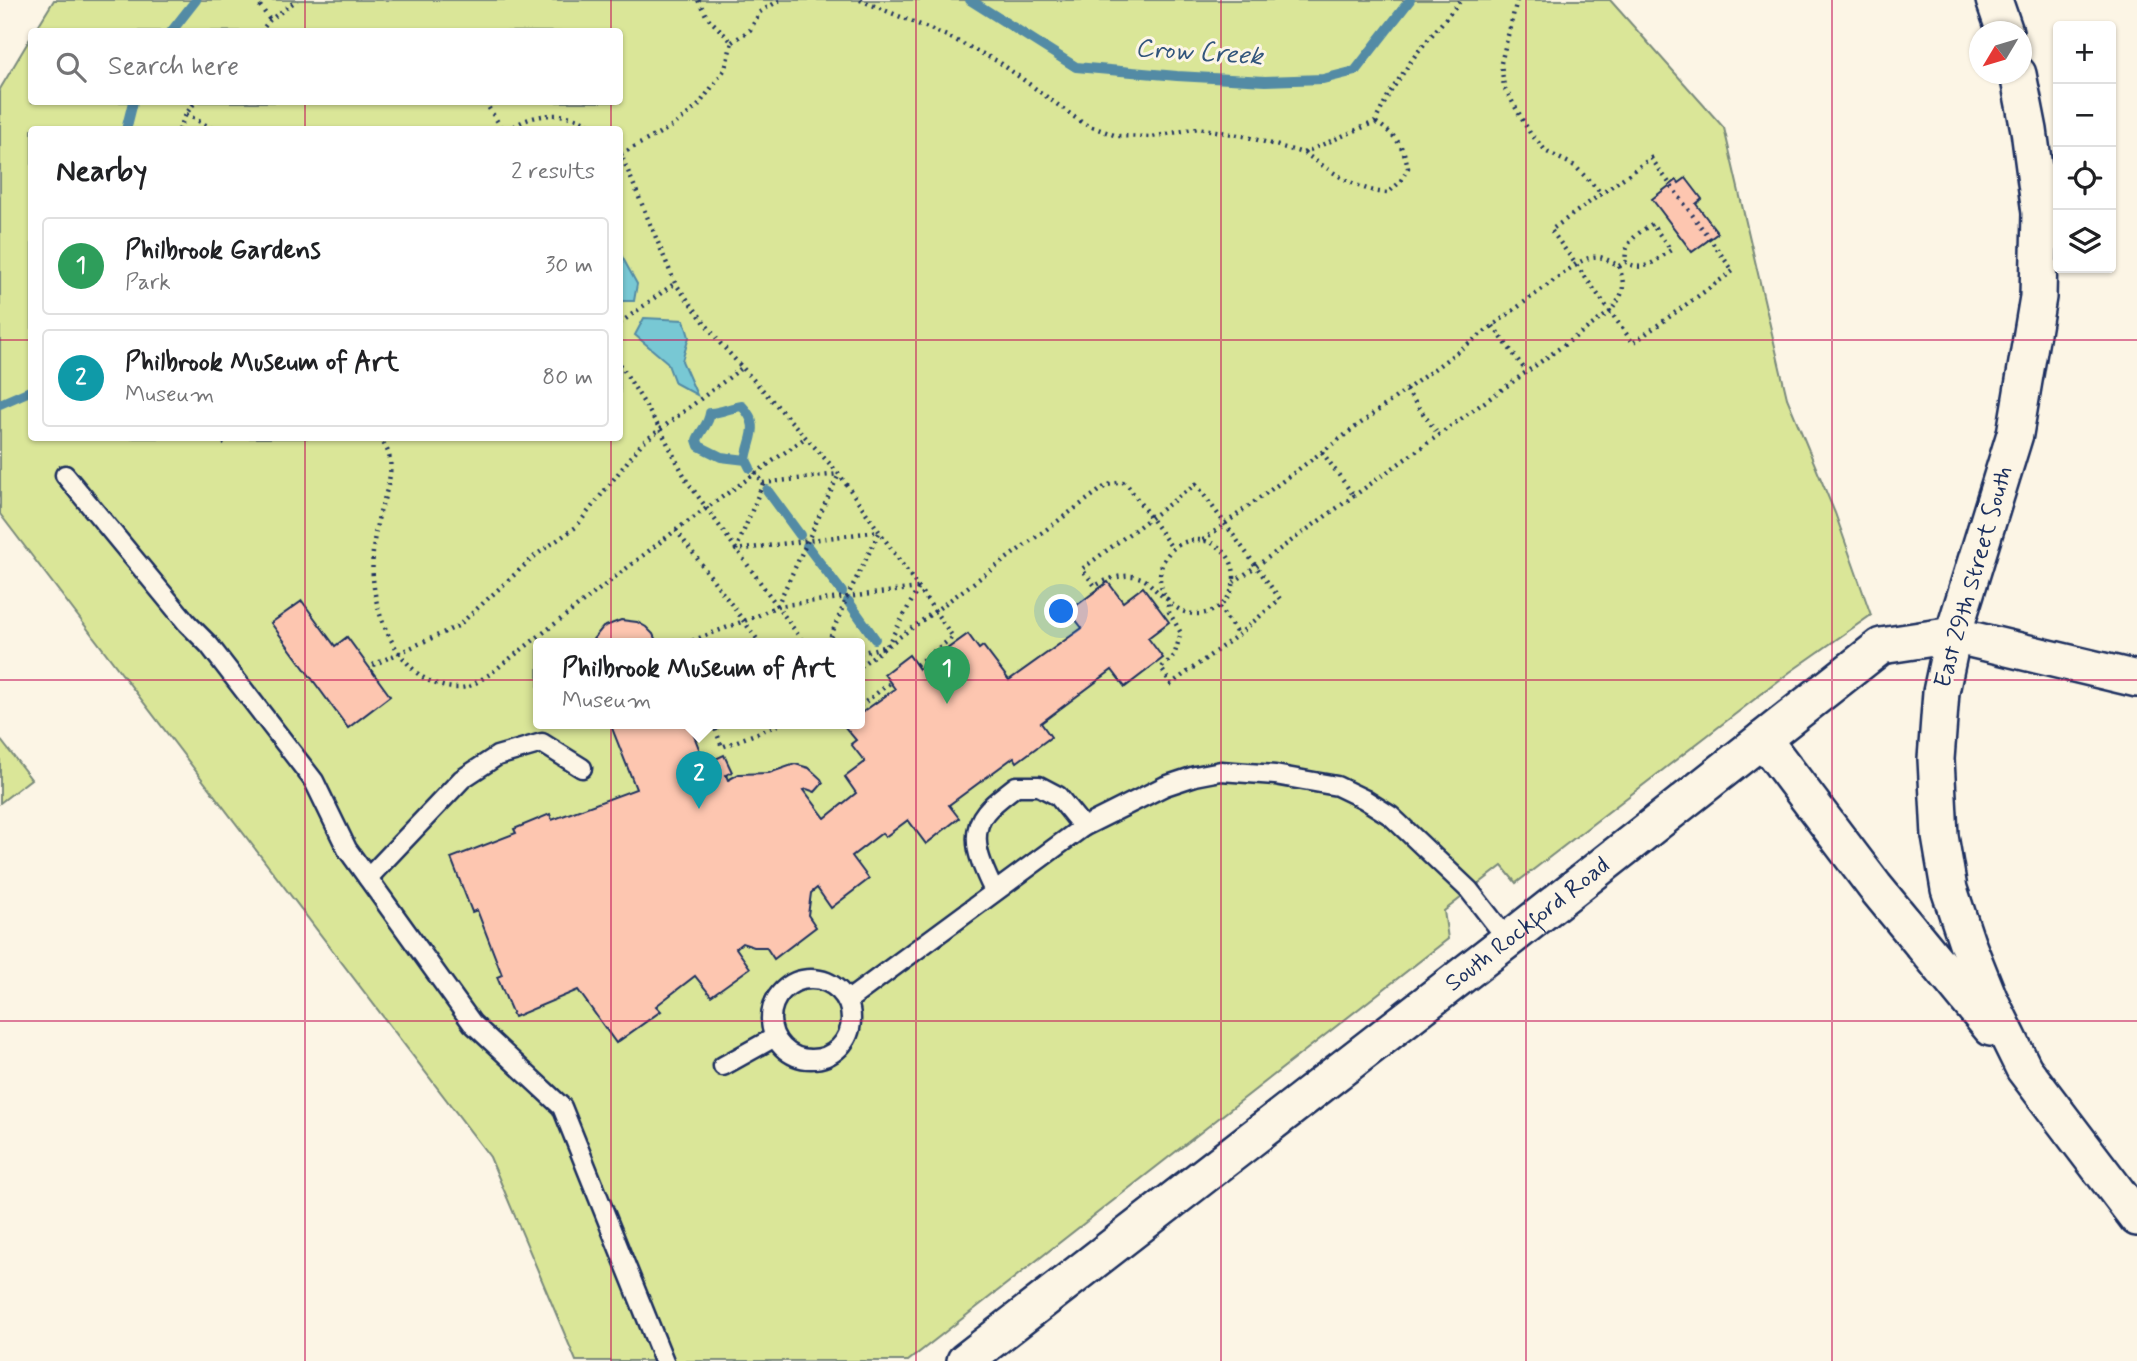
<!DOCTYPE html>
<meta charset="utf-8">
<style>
:root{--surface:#fff;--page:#f2f2f2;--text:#202124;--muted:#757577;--line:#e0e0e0;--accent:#c8321e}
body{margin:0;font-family:Mynerve,sans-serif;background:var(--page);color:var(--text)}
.controls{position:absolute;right:21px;top:21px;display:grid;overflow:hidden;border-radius:7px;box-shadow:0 2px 5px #0004}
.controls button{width:63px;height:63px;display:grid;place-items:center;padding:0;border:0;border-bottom:2px solid var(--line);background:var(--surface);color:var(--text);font:35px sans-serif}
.compass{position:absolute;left:1969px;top:21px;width:63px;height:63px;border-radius:50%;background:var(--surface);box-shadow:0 2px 5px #0004;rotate:232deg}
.you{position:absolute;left:1062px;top:612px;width:24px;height:24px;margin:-18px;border:5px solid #fff;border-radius:50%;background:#1a73e8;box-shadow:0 0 0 10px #1a73e833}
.badge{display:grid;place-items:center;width:46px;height:46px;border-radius:50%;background:var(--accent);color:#fff;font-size:23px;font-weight:700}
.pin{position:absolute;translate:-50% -58px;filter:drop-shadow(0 2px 4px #0008)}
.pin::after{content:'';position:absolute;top:37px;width:24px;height:21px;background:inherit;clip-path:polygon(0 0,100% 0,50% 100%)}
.popup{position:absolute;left:533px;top:638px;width:332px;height:91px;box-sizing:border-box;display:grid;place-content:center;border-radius:7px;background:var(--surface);filter:drop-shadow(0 2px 5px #0005);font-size:23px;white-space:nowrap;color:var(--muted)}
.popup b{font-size:26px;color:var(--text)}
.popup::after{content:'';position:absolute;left:50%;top:100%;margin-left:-14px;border:14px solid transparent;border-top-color:var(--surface)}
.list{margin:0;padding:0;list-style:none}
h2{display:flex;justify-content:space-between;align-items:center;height:91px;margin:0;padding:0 28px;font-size:30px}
h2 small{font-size:23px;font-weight:400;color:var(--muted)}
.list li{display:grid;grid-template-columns:46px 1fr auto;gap:21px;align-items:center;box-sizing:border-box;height:98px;margin:0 14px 14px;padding:0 14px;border:2px solid var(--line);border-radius:7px}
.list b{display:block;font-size:26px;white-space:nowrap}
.list p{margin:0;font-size:23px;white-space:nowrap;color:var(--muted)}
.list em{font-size:23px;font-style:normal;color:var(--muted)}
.icon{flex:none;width:38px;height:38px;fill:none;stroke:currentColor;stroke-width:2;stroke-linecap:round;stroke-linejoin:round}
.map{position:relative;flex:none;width:2137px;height:1361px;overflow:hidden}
.search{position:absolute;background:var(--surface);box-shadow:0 2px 5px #0004;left:28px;top:28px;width:595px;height:77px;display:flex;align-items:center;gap:18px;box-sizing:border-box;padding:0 24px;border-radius:7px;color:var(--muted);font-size:26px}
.panel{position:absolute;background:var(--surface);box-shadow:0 2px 5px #0004;left:28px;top:126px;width:595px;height:315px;border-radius:7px}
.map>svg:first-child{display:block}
</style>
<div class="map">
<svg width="2137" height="1361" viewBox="0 0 2137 1361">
<rect width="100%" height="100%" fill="#fcf5e5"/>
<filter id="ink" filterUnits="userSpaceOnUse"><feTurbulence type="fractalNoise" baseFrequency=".0143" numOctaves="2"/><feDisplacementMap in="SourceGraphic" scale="14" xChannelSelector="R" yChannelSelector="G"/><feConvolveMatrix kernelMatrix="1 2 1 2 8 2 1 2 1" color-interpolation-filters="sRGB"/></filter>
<g filter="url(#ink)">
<g fill="#dae698" stroke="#7a8a7b" stroke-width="2" fill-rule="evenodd">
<path d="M54 0H1610L1724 128 1787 398 1835 513 1871 615 1790 672 1516 883 1502 866 1444 911 1448 939 908 1361H576L490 1157 0 514V89L31 37 32 102H620V32L35 31ZM32 130H620V438H32ZM538 643H860V723H538Z"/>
<polygon points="0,739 31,779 0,803"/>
</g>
<g fill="#78c8d4" stroke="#538ba5" stroke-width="2">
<polygon points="620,253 637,284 634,301 620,301"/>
<polygon points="644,318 684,320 689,337 682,361 697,395 675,383 667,362 635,335"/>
</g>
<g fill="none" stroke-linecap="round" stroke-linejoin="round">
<g stroke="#538ba5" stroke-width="10">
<polyline points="970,0 1076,67 1177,76 1265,81 1323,79 1355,71 1410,0"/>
<polyline points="171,32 196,0"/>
<polyline points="126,130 133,102"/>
<polyline points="0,404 32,390"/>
<path d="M746 460 721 457 699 446 697 440C701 430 709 424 710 413 722 413 731 407 742 406 762 427 749 437 746 460L750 468"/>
<polyline points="767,490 800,535"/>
<polyline points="807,546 842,592"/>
<polyline points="848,601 875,639"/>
</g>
</g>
<g fill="#fdc6b0" stroke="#1b2f5e" stroke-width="2">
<polygon points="1686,178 1702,199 1696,204 1718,233 1692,252 1652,199 1677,180 1679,183"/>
<polygon points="1108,582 1123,602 1143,587 1169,622 1148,638 1163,658 1125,687 1112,670 1041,723 1051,737 1017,762 1014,757 949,805 959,818 926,844 908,820 885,837 882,833 852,856 869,879 831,908 817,888 811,893 808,915 816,927 774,959 766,947 754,947 742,943 736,948 750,968 711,996 695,976 656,1006 661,1011 616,1043 578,990 514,1017 497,977 502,975 477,910 472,912 451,858 516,833 514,829 550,814 552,820 636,789 610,723 689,723 705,764 724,755 732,772 726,775 728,780 739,774 769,773 795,764 809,768 821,779 823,783 815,792 807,789 804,790 825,818 856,793 845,777 865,762 851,744 856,740 844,726 848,723 860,723 860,714 895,689 884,674 909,655 919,669 968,634 979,649 983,646 1009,680 1082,628 1069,611"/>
<polygon points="302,601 335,646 347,637 390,696 348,728 271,623"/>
<polygon points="621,620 637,622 646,627 653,634 657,643 590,643 603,627"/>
</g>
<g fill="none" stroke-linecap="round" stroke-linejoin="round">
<g stroke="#1b2f5e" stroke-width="23">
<g id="lane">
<polyline points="65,475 187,623 209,645 314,781 347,849 472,1023 562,1107 664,1361"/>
<polyline points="368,878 462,779 497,756 542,743 582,768"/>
<path d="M994 891C983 868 966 836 986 812 994 802 1006 794 1016 786H1039L1058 796 1083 827"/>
<circle cx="811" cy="1019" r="40"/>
<polyline points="847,1001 1083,827 1165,786 1195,776 1221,771 1275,775 1337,786 1364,799 1391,816 1469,890 1508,940"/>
<polyline points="723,1066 775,1037"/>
</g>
</g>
<g stroke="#1b2f5e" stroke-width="40">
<g id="street">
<polyline points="1994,0 2005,32"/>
<polyline points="2018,74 2029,130 2040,213 2038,297 2015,434 1953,635 1941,692 1936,759 1940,836 1949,889 1967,943 1989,998 2024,1069 2137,1218"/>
<polyline points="1763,739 1875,887 1991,1028"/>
<path id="s1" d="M965 1361 1508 940 1881 646 1953 635 2137 679"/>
</g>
</g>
<g stroke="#1b2f5e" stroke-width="4.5" stroke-dasharray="2 5" stroke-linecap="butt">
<polyline points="256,0 270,20"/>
<polyline points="860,0 947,36 999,62 1084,124 1117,136 1152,137 1198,128 1244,136 1303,153 1375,122 1389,94 1416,54 1461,0"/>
<polyline points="1517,0 1501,63 1504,87 1530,133 1547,152 1575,166 1601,193"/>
<polyline points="260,32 270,20 297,0"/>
<polyline points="732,42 750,30 760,12 780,0"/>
<polyline points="485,102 503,130"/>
<polyline points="186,114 215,130"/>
<polyline points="179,130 186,114 195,102"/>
<path d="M508 130C534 111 572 109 597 130"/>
<polyline points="620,152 675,283 720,343 839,474 953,637 916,665"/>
<path d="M1304 153C1330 170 1356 191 1388 193L1400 182 1408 168C1404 146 1395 134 1375 122"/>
<polyline points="621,154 673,126 698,106 725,69 732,42 707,17 698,0"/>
<polygon points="1651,158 1733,271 1633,343 1551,230"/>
<path d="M1619 266 1626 262C1644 274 1656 260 1671 250L1652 224C1637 234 1623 242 1626 262"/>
<polyline points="620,323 675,283"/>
<polyline points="1493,326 1526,371"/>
<polyline points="620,364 660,429 687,481 804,643"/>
<polyline points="1406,390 1438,434"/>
<path d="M379 438C404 464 381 499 376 529 366 581 377 635 416 672 428 683 450 691 466 687 474 685 483 678 490 674L676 530 805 438"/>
<polyline points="222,443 230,438"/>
<polyline points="1322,452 1354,496"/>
<polyline points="755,472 763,483 736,550 880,531"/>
<polyline points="763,483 839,474"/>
<path d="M1196 484 1280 599 1238 635 1171 684 1161 668 1174 656 1181 633 1169 612 1167 599C1158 594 1153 586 1145 580 1130 571 1108 578 1095 586L1082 569Z"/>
<polyline points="676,530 760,643"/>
<circle cx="1197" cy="577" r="37"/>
<path d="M1203 540 1576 264C1596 253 1599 255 1619 266 1626 289 1624 293 1610 312L1234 582"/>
<polyline points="777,606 839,474"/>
<polyline points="1219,607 1238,635"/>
<polyline points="686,643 757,616 777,606 918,588"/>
<polyline points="828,643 847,597 880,531"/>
<polyline points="860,653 887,646 918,589"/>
<polyline points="373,665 458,626 536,555 576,527 642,443 743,367"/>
<polyline points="860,666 1107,485 1123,482 1128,486 1172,548"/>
<polyline points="860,706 890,683"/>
<polyline points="713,723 722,747 783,723"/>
</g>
<use href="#lane" stroke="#fcf5e5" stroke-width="18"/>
<use href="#street" stroke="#fcf5e5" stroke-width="35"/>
</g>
</g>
<path fill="none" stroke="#c2185b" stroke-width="2" stroke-opacity="0.55" d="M305 0V32M611 0V32M916 0V1361M1221 0V1361M1526 0V1361M1832 0V1361M305 102V130M611 102V130M0 340H32M620 340H2137M305 438V1361M611 438V1361M0 680H2137M0 1021H2137"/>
<g text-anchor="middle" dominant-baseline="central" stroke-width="6" stroke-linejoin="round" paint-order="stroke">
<g font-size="24" fill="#1b2f5e" stroke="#fcf5e5">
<text transform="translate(1974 577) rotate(-74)">East 29th Street South</text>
<text stroke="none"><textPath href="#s1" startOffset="712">South Rockford Road</textPath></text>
</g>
<g font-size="26" font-style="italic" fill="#32557c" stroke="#fcf5e5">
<text transform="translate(1199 53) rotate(4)">Crow Creek</text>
</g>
</g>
</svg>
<div class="controls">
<button>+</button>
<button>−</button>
<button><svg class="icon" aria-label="locate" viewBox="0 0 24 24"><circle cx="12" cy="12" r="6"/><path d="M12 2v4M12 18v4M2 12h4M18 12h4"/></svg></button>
<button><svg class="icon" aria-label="layers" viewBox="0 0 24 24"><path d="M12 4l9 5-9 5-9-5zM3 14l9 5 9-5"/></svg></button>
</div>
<svg class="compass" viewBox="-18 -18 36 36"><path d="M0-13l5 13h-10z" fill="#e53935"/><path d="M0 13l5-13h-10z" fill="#757577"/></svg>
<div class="you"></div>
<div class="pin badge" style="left:947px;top:704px;background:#2e9e5b">1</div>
<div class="pin badge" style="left:699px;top:809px;background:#0f9aa8">2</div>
<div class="popup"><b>Philbrook Museum of Art</b>Museum</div>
<div class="search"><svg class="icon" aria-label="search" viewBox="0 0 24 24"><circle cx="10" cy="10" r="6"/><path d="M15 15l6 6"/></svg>Search here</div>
<section class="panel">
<h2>Nearby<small>2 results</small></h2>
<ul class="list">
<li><span class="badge" style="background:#2e9e5b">1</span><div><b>Philbrook Gardens</b><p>Park</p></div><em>30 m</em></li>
<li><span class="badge" style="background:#0f9aa8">2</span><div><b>Philbrook Museum of Art</b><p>Museum</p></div><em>80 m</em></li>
</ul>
</section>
</div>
